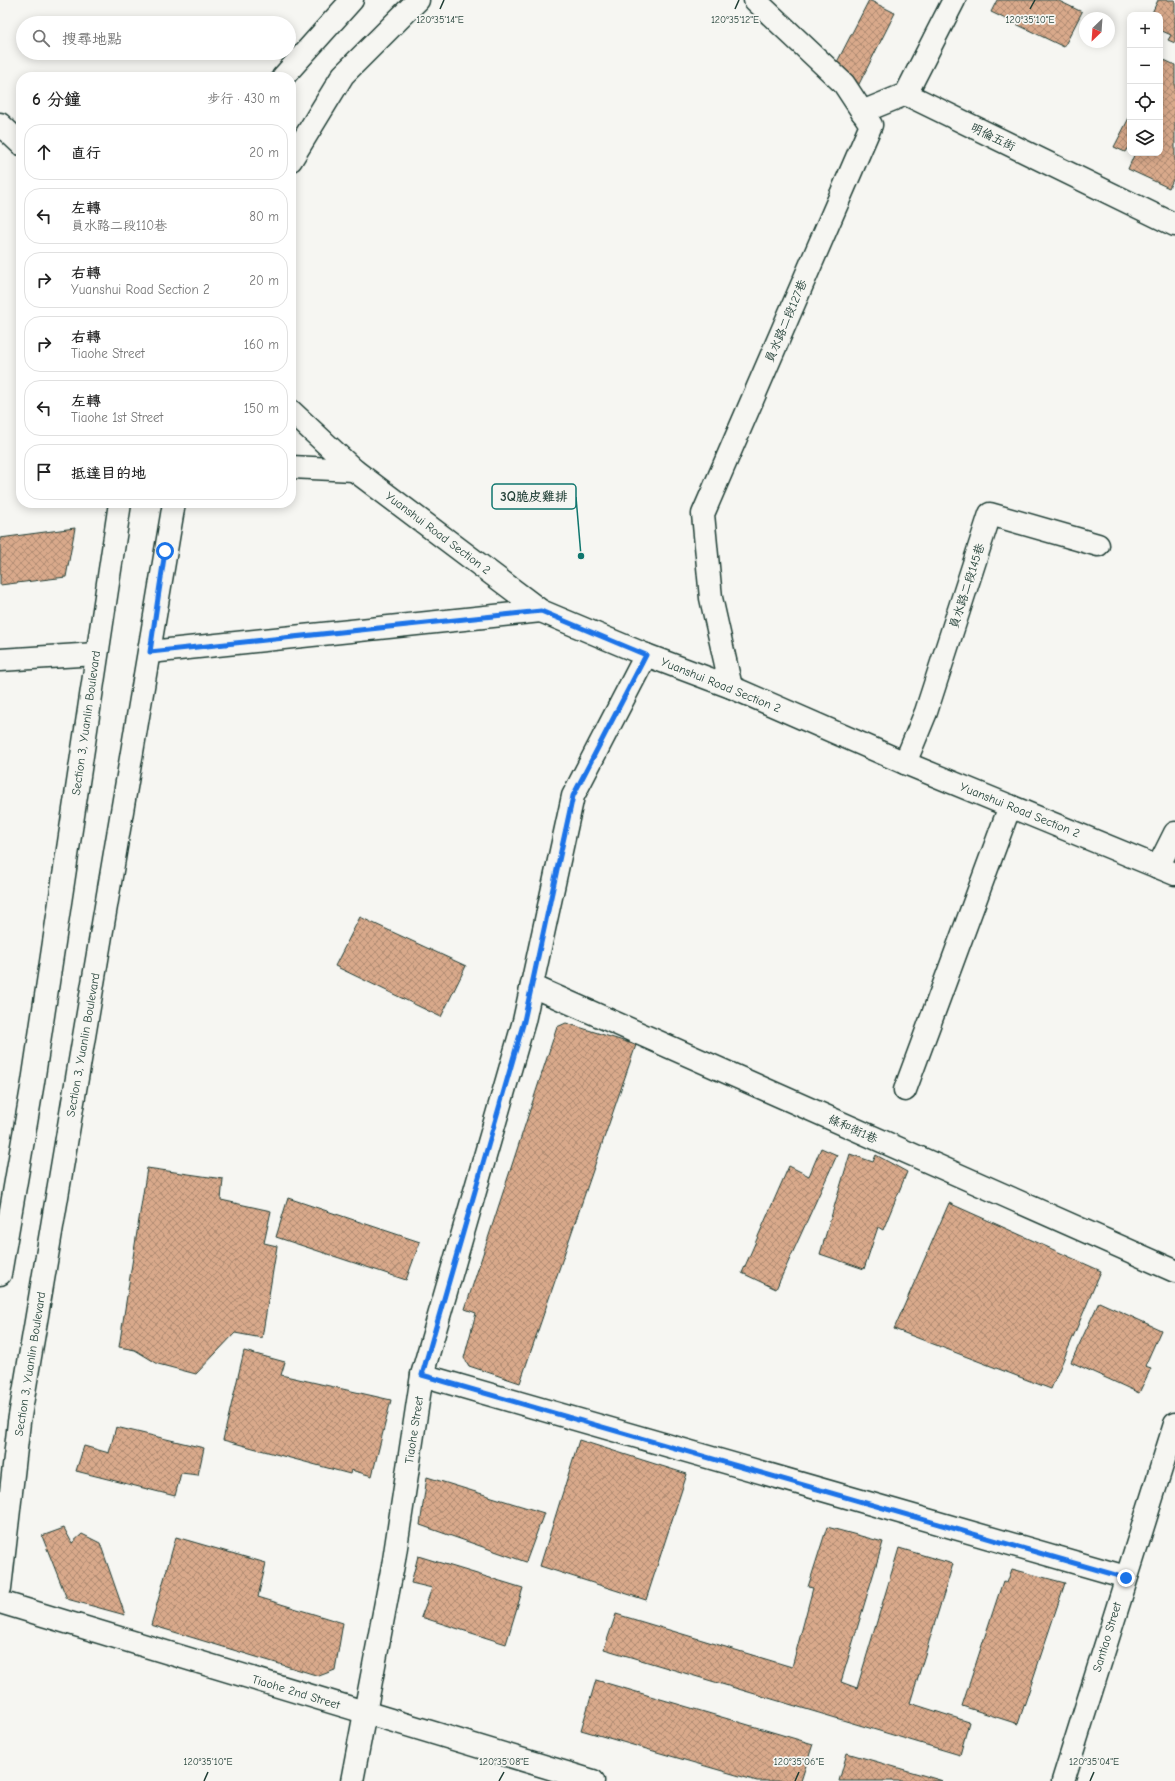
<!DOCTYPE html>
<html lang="zh-TW">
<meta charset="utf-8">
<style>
:root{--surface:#fff;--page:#f6f6f6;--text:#222;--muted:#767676;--line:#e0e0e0}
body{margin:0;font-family:"Comic Neue","LXGW WenKai TC",sans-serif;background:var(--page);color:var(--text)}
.controls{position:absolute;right:12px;top:12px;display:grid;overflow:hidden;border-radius:8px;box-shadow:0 2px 10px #0003}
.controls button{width:36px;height:36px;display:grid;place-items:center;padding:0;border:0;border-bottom:1px solid var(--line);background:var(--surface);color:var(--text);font:20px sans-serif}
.compass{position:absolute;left:1079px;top:12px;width:36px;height:36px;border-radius:50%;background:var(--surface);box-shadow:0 2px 10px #0003;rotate:205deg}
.stop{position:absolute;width:12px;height:12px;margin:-9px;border:3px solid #1a73e8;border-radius:50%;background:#fff}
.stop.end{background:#1a73e8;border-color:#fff;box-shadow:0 1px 4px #0008}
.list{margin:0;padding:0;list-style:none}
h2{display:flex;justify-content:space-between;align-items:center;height:52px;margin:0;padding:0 16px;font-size:17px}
h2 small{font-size:13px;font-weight:400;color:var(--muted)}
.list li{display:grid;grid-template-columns:26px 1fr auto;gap:12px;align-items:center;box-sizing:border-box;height:56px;margin:0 8px 8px;padding:0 8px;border:1px solid var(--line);border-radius:16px}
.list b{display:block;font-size:15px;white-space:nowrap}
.list p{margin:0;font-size:13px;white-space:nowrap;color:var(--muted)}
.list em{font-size:13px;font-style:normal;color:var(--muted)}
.icon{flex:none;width:22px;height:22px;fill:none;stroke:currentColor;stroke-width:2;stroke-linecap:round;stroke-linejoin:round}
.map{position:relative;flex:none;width:1175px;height:1781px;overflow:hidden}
.search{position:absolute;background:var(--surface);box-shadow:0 2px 10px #0003;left:16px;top:16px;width:280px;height:44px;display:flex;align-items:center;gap:10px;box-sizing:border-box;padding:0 14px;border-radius:22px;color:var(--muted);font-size:15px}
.panel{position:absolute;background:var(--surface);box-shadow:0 2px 10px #0003;left:16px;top:72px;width:280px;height:436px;border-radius:16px}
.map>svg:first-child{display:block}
</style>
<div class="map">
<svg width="1175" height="1781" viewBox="0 0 1175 1781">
<defs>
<pattern id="building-cross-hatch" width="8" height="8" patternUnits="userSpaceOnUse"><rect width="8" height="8" fill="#d9a98b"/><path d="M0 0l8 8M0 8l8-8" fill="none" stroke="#af8b72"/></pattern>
</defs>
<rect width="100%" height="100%" fill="#f6f6f2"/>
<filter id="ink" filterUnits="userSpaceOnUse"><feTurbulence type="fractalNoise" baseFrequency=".025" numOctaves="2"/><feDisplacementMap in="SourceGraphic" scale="8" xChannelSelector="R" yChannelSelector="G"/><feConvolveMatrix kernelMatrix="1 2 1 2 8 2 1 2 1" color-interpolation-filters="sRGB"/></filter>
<g filter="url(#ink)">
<g fill="url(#building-cross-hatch)" stroke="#1f3d34">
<polygon points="869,0 895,13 857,88 836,64"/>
<polygon points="997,0 1057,0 1082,12 1064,47 991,12"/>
<polygon points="1158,0 1175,0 1175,43 1168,40 1171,35 1160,30 1160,15 1151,15"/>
<polygon points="1160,58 1175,65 1175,176 1169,188 1128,169 1135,153 1160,153"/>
<polygon points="1130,116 1130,148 1128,147 1125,152 1114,147"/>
<polygon points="75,528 66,577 0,585 0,538"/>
<polygon points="360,917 466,966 441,1017 335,966"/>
<polygon points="566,1023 636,1045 520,1383 469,1366 464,1358 476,1313 465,1309 557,1027"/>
<polygon points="821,1148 837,1155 776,1289 742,1273 789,1166 809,1176"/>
<polygon points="850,1154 873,1162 876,1155 907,1172 883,1230 878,1227 864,1269 820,1254"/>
<polygon points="147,1168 223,1179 221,1200 271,1211 264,1243 277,1246 262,1338 235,1333 196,1374 158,1364 135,1350 119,1347"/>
<polygon points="288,1198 420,1242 406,1280 276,1237"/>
<polygon points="949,1203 1101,1271 1051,1389 894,1329"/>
<polygon points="1099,1302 1161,1330 1145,1366 1151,1368 1139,1393 1071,1362"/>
<polygon points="244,1351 285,1362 281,1375 391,1400 372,1476 351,1470 350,1474 223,1440"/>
<polygon points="116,1427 204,1448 198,1475 181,1473 175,1496 76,1471 84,1446 109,1453"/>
<polygon points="579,1440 687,1474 646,1600 540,1566"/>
<polygon points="427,1477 544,1513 526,1562 420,1525"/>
<polygon points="827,1527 883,1542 841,1682 857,1688 899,1548 953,1564 910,1703 969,1722 960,1755 604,1649 616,1614 792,1667 813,1588 808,1587"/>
<polygon points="64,1528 72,1543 82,1534 100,1543 125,1615 67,1599 42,1536"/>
<polygon points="176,1537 266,1563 258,1597 343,1623 335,1670 319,1676 151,1625"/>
<polygon points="418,1556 523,1588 506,1644 421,1617 432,1588 411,1583"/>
<polygon points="1012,1569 1065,1583 1018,1724 962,1706 1003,1581 1007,1583"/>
<polygon points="596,1680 813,1744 801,1781 757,1781 581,1730"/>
<polygon points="847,1753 943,1781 839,1781"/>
</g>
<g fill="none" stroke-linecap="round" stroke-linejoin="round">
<g stroke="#1f3d34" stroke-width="25">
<g id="minor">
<polyline points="954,0 906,94 1175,225"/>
<polyline points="283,77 352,0"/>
<polyline points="862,112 906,94"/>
<polyline points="0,124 21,144"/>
<polyline points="291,160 343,75 418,0"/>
<polyline points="291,411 354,470 541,611 646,655 731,687 905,763 1175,874"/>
<polyline points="291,467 354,470"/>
<polyline points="150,652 541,611"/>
<polyline points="0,660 96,654"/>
<polyline points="731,687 711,598 703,514 871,125 844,84 755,0"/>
<polyline points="905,763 926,712 990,514 1098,545"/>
<polyline points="1158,867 1175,833"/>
<polyline points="532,986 1175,1271"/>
<polyline points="905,1090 1010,806"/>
<polyline points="0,1274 33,1082 120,503"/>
<polyline points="422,1375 1126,1577"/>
<polyline points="0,1588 19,1422 174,503"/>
<polyline points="0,1602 593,1781"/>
<polyline points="352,1781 394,1560 422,1375 524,1021 573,796 646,655"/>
<polyline points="1063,1781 1175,1424"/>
</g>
</g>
<use href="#minor" stroke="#f6f6f2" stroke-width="22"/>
</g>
</g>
<g fill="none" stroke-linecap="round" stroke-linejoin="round" filter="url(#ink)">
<polyline stroke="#1a73e8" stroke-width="5" points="165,551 150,652 541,611 646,655 573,796 524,1021 422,1375 1126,1578"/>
</g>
<path fill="none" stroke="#1f3d34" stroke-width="1.5" d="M440 9 444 0M735 9 739 0M1030 9 1035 0M204 1781 208 1772M499 1781 504 1772M795 1781 799 1772M1090 1781 1094 1772"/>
<g text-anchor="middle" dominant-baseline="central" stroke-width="3.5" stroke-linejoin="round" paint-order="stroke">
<g font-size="12" fill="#1f3d34" stroke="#f6f6f2">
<text transform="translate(993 137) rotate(26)">明倫五街</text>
<text transform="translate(786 321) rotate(-67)">員水路二段127巷</text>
<text transform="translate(438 533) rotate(37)">Yuanshui Road Section 2</text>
<text transform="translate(967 586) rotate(-72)">員水路二段145巷</text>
<text transform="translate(721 685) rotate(22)">Yuanshui Road Section 2</text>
<text transform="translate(86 723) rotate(-82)">Section 3, Yuanlin Boulevard</text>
<text transform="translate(1020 810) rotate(22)">Yuanshui Road Section 2</text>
<text transform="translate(83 1045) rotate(-80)">Section 3, Yuanlin Boulevard</text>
<text transform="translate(853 1129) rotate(24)">條和街1巷</text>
<text transform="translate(30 1364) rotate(-81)">Section 3, Yuanlin Boulevard</text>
<text transform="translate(414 1430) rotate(-81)">Tiaohe Street</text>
<text transform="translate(1107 1637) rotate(-73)">Santiao Street</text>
<text transform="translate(296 1692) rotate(17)">Tiaohe 2nd Street</text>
</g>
</g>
<g font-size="10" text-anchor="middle" fill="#1f3d34" stroke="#f6f6f2" stroke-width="3.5" stroke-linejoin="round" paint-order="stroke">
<text x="440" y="23">120°35'14"E</text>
<text x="1030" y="23">120°35'10"E</text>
<text x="735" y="23">120°35'12"E</text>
<text x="208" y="1765">120°35'10"E</text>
<text x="504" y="1765">120°35'08"E</text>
<text x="799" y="1765">120°35'06"E</text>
<text x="1094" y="1765">120°35'04"E</text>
</g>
<path fill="none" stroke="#0f766e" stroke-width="1.5" d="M581 556L576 497"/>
<circle fill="#0f766e" stroke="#f6f6f2" stroke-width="1.5" cx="581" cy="556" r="4"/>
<rect fill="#f6f6f2" stroke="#0f766e" stroke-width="1.5" x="492" y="484" width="84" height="25" rx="4"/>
<g font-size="13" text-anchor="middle" font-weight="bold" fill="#1f3d34">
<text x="534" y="501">3Q脆皮雞排</text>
</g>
</svg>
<div class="controls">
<button>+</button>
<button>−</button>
<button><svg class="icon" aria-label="locate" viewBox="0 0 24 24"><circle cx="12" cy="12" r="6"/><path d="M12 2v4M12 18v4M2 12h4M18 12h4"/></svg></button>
<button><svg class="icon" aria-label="layers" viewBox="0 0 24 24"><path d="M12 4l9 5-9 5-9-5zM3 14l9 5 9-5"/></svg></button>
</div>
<svg class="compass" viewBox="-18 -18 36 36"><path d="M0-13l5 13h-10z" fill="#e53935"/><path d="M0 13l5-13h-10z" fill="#767676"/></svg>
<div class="stop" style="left:165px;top:551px"></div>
<div class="stop end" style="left:1126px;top:1578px"></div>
<div class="search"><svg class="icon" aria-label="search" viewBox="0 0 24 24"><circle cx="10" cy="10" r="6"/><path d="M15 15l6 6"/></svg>搜尋地點</div>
<section class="panel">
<h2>6 分鐘<small>步行 · 430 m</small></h2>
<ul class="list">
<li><svg class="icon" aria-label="ahead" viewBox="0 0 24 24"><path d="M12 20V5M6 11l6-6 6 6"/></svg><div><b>直行</b></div><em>20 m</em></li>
<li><svg class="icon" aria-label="left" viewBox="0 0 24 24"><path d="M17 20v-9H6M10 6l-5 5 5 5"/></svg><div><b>左轉</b><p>員水路二段110巷</p></div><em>80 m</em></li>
<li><svg class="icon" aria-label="right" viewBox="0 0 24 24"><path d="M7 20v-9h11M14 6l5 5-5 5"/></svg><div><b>右轉</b><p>Yuanshui Road Section 2</p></div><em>20 m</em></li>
<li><svg class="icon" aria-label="right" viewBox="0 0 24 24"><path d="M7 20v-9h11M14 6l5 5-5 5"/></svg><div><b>右轉</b><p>Tiaohe Street</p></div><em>160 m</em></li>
<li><svg class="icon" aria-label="left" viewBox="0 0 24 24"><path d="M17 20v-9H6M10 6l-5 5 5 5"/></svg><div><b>左轉</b><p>Tiaohe 1st Street</p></div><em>150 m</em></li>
<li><svg class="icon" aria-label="arrive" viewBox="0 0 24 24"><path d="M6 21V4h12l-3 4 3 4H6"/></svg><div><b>抵達目的地</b></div></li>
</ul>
</section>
</div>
